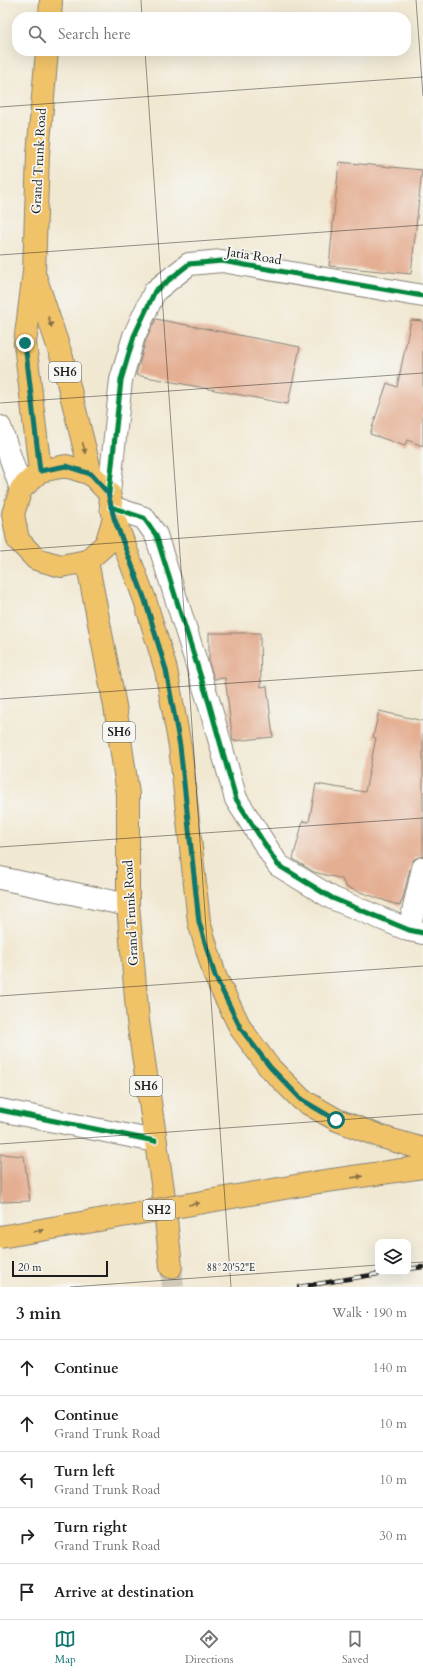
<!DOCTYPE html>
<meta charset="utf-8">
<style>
:root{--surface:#fff;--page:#f2f2f2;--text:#202124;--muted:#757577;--line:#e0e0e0;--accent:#0f766e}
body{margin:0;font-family:Cardo,serif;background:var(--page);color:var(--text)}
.controls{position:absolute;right:12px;bottom:12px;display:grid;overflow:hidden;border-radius:8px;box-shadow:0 4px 16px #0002}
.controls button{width:36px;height:36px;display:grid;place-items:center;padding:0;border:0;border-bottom:1px solid var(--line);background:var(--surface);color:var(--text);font:20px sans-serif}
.scale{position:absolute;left:12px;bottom:10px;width:96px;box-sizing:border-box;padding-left:4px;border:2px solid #1c1c1c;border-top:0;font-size:11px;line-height:14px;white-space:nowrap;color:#1c1c1c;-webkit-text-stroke:3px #f6f6f2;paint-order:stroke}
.stop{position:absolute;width:12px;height:12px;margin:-9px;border:3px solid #0f766e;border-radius:50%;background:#fff}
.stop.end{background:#0f766e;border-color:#fff;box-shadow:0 1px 4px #0008}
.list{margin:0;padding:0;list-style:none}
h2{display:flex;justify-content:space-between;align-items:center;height:52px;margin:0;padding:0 16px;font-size:17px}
h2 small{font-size:13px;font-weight:400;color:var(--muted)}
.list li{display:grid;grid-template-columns:26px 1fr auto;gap:12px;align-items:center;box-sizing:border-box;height:56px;padding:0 16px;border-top:1px solid var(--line)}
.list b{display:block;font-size:15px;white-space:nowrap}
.list p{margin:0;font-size:13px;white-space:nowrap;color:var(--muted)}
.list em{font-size:13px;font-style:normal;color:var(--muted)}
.icon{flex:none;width:22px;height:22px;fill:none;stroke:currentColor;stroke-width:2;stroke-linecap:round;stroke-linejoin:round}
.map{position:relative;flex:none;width:423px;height:1287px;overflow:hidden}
.search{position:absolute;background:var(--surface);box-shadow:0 4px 16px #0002;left:12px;right:12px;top:12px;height:44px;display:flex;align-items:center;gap:10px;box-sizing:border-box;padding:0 14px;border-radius:16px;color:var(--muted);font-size:15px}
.sheet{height:332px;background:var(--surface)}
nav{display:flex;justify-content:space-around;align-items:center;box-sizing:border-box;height:56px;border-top:1px solid var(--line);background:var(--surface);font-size:11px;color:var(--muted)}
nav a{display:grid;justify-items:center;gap:2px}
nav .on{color:var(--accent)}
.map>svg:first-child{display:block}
</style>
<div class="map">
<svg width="423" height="1287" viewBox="0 0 423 1287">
<rect width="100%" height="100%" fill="#f6f6f2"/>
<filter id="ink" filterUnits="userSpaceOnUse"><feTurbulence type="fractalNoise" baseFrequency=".025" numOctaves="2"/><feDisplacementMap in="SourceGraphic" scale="8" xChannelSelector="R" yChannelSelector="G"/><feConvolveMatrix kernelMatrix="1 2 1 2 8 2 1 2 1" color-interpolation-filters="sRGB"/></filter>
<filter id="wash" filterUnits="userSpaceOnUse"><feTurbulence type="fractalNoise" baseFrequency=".012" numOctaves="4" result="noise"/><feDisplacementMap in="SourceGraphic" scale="16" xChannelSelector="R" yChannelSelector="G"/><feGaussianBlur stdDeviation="0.9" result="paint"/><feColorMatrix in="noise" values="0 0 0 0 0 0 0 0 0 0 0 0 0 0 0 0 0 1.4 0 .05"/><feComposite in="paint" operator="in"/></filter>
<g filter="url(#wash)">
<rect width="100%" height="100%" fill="#f1e8d2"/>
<g id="blocks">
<g fill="#e4ae92">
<polygon points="339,162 422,170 411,274 329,266"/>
<polygon points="156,319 300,347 288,404 136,375 146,340"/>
<polygon points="411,320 423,321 423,446 407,440 405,446 370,434 387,383 397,387"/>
<polygon points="209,633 260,633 261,687 267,686 273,737 233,741 225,678 214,679 209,663"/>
<polygon points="379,711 423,721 423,856 414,859 411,865 402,902 401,902 400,906 346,887 342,879 314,872 293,859 303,821 309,822 316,784 365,792 376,738 373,737"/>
<polygon points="0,1154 24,1156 30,1201 0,1202"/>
</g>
</g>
</g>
<g filter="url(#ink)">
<use href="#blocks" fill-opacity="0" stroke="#868277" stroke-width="1"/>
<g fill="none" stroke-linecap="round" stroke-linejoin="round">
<polyline stroke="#d1c9b7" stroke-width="22" stroke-dasharray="22 11" stroke-linecap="butt" points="171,1267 173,1287"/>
<g stroke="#868277" stroke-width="24">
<g id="minor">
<polyline points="0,427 21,489"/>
<polyline points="109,493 121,380 134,336 155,291 189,264 222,261 423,296"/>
<polyline points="111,507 144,518 156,535 209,703 236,799 278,865 332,898 409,930 423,933"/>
<polyline points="0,878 128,905"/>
<polyline points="409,930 423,868"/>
<polyline points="0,1110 155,1141"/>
</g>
</g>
<g stroke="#868277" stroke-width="24">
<g id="major">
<polyline points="50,17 51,0"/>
<polyline points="36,279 62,358 91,474"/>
<polyline points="40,471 25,343 34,272 38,154 47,51"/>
<polyline points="114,518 106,544 87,561 61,566 36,559 18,540 13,514 21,489 40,471 66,466 91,474 109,493 114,518 145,600 166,670 180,746 199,922 215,976 241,1029 269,1067 302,1100 337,1120 382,1137 423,1149"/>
<polyline points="87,561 115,706 128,794 128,905 138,1021 163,1190 171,1267"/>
<polyline points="319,1182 423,1167"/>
</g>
</g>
<use href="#minor" stroke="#fff" stroke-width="22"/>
<use href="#major" stroke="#f1c369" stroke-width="22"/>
<g stroke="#1c1c1c" stroke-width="4.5">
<g id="rail">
<polyline points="408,1269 423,1267"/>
<polyline points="299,1287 390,1272"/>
</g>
</g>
<use href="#rail" stroke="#f6f6f2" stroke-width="3" stroke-dasharray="9" stroke-linecap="butt"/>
<g stroke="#868277" stroke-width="24" stroke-linecap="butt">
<polyline id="major-bridge" points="0,1237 319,1182"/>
</g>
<use href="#major-bridge" stroke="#f1c369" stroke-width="22"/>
<g stroke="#f6f6f2" stroke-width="8">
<g id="cycleway">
<polyline points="109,493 121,380 134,336 155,291 189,264 222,261 423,296"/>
<polyline points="111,507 144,518 156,535 209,703 236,799 278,865 332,898 409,930 423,933"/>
<polyline points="0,1110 155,1141"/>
</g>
</g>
<use href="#cycleway" stroke="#00873e" stroke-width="5"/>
</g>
<defs><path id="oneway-solid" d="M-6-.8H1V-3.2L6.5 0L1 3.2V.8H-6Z"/></defs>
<g fill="#867042">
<use href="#oneway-solid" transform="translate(50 322) rotate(72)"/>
<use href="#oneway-solid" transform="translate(84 448) rotate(76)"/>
<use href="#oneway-solid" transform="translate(357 1177) rotate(-8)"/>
<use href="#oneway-solid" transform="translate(194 1204) rotate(-10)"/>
<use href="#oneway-solid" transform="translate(38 1231) rotate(-10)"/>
</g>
</g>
<g fill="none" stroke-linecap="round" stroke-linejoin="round" filter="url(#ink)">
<polyline stroke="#0f766e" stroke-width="5" points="25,343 40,471 66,466 91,474 108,493 114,518 145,600 166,670 180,746 199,922 215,976 241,1029 270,1067 302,1100 336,1120"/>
</g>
<path fill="none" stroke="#1c1c1c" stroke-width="1" stroke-opacity="0.45" d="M141 0 142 17M416 0 423 96M145 51 231 1287M0 107 423 77M0 255 423 225M0 403 423 373M0 551 423 521M0 699 423 670M0 847 423 818M0 996 423 966M0 1144 423 1114M408 1263 423 1262M70 1287 378 1265"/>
<g text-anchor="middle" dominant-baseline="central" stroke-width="3.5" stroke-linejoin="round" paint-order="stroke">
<g fill="#f6f6f2" stroke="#5d5d5c" stroke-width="1">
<rect x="49" y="362" width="32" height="20" rx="3"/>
<rect x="103" y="722" width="32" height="20" rx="3"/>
<rect x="130" y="1076" width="32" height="20" rx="3"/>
<rect x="143" y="1200" width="32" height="20" rx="3"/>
</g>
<g font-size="12" font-weight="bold" fill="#1c1c1c">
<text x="65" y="372">SH6</text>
<text x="119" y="732">SH6</text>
<text x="146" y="1086">SH6</text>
<text x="159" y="1210">SH2</text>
</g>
<g font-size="13" fill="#1c1c1c" stroke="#f6f6f2">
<text transform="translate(39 161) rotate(-87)">Grand Trunk Road</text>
<text transform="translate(254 256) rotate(9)">Jatia Road</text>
<text transform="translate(131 913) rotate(-93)">Grand Trunk Road</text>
</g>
</g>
<g font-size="10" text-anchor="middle" fill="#1c1c1c" stroke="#f6f6f2" stroke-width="3.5" stroke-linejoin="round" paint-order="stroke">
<text x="231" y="1271">88°20'52"E</text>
</g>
</svg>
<div class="controls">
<button><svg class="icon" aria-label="layers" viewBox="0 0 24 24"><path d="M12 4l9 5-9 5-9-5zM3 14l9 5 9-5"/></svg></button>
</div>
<div class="scale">20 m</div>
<div class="stop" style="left:336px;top:1120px"></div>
<div class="stop end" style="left:25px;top:343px"></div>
<div class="search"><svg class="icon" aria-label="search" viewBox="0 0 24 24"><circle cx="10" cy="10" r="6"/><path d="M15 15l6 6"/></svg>Search here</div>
</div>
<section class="sheet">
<h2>3 min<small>Walk · 190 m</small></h2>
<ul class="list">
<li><svg class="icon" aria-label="ahead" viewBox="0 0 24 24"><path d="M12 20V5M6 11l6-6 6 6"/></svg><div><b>Continue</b></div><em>140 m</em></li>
<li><svg class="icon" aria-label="ahead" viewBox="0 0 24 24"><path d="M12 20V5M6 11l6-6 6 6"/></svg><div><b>Continue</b><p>Grand Trunk Road</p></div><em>10 m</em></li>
<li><svg class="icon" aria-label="left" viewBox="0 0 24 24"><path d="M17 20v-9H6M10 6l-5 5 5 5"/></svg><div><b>Turn left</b><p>Grand Trunk Road</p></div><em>10 m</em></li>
<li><svg class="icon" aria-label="right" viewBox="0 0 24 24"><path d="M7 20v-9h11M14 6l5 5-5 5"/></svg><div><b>Turn right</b><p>Grand Trunk Road</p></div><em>30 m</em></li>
<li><svg class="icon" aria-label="arrive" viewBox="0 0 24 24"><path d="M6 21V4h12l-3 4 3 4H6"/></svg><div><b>Arrive at destination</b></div></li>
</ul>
</section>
<nav>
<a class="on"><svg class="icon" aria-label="map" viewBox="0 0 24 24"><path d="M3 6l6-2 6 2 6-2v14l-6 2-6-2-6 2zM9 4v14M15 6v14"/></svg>Map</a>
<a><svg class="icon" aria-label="directions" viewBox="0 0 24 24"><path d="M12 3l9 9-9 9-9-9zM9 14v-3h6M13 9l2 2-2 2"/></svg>Directions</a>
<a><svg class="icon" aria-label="saved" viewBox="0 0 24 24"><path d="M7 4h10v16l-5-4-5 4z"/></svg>Saved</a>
</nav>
